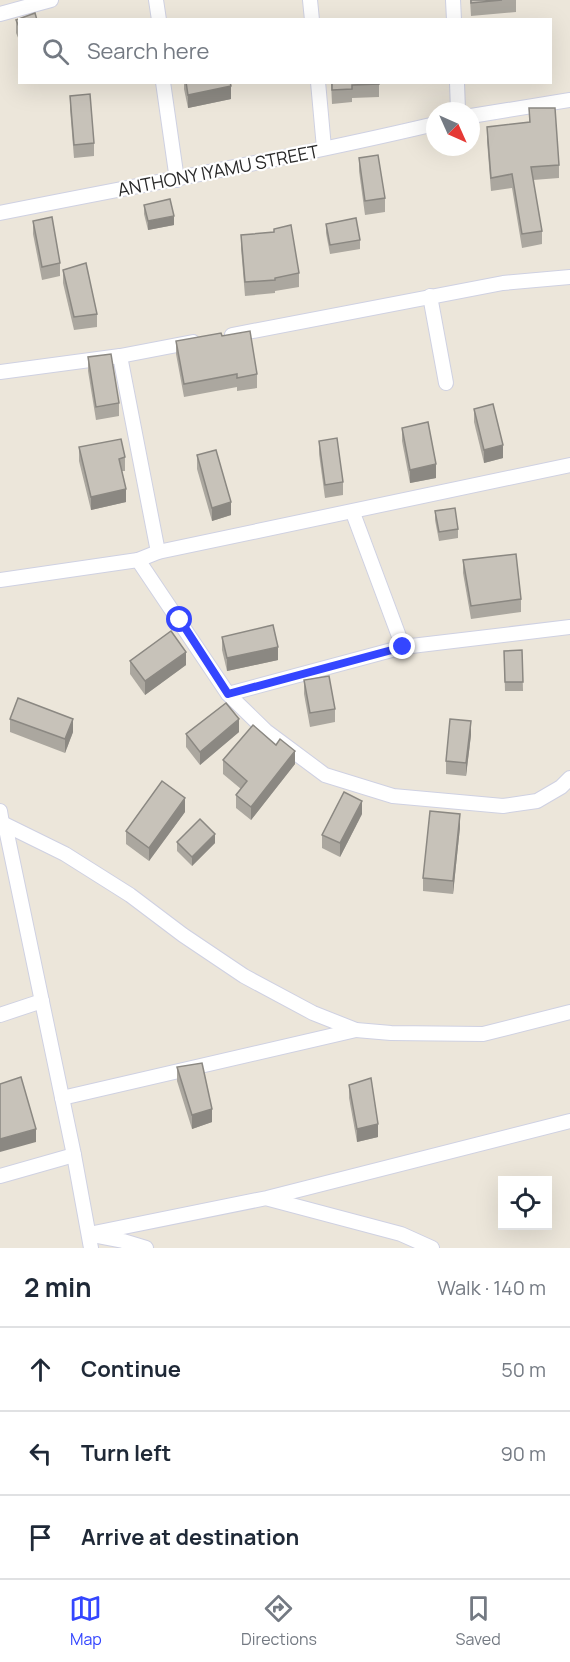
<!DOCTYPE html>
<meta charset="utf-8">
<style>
:root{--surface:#fff;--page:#f2f2f3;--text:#1f2937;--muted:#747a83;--line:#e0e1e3;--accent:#3446ff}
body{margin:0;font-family:Manrope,sans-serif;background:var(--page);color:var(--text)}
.controls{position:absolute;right:18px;bottom:18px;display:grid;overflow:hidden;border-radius:0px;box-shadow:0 6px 24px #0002}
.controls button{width:54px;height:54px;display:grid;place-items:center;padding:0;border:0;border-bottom:2px solid var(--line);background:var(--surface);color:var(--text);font:30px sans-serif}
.compass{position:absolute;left:426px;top:102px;width:54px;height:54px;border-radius:50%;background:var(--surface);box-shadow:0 6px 24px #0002;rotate:135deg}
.stop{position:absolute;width:18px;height:18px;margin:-14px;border:4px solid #3446ff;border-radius:50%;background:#fff}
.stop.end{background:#3446ff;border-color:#fff;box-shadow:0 2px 6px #0008}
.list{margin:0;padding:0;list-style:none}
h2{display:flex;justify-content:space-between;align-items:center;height:78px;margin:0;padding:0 24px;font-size:26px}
h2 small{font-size:20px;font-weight:400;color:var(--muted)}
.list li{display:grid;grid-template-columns:39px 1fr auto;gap:18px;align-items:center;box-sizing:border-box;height:84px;padding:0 24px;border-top:2px solid var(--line)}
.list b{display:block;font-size:22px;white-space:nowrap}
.list em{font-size:20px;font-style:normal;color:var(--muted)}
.icon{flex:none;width:33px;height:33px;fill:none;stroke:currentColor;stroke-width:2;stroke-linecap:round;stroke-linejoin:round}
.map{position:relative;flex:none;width:570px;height:1248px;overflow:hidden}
.search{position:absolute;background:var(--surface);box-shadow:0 6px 24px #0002;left:18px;right:18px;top:18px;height:66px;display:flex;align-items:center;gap:15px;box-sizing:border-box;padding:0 21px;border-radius:0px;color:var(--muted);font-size:22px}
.sheet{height:330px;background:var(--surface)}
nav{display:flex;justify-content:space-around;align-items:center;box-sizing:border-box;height:84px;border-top:2px solid var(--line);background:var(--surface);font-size:16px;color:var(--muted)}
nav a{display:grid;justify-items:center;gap:3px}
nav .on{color:var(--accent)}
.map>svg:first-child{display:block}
</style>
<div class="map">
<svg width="570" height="1248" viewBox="0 0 570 1248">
<rect width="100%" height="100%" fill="#ece6da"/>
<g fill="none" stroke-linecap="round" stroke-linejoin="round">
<g stroke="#cfd1e2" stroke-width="16">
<g id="minor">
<polyline points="156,0 159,20"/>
<polyline points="310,0 312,20"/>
<polyline points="453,0 454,20"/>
<polyline points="0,14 51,0"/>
<polyline points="163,82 177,180"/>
<polyline points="318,82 324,148"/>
<polyline points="457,82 458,111"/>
<polyline points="471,116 570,100"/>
<path d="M0 213C145 184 291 158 435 124"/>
<polyline points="430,296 446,383"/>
<polyline points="232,335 503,283 570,277"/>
<polyline points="120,356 158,552"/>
<polyline points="0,372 120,356 193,342"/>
<polyline points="353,513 403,647"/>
<polyline points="138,560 228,694 266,731 325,775 393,796 503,806 537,801 561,787 570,778"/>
<polyline points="0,580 138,560 158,552 570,465"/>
<polyline points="228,694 403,647 570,627"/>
<polyline points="0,811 2,823 6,829 74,1155 91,1248"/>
<polyline points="2,823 65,854 130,895 183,935 244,976 313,1013 356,1030 391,1033 483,1034 570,1012"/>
<polyline points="0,1015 42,1001"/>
<polyline points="62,1098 356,1030"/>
<polyline points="0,1176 74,1155"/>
<polyline points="269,1199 401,1234 432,1248"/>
<polyline points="89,1234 267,1198 570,1121"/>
<polyline points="97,1236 123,1241 146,1248"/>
</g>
</g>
<use href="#minor" stroke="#fff" stroke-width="14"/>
</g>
<g fill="#aba79f">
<polygon points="470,0 516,0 516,12 471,16"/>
<polygon points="16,20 20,20 20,42 16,33"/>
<polygon points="184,82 230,82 231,99 188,108 184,89"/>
<polygon points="331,82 379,82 379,97 352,98 352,102 332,104"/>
<polygon points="70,96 94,143 94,156 74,158 70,109"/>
<polygon points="529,108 559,165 559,178 533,180 542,231 542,244 522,248 512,188 491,191 487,141 487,127 529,122"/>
<polygon points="359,158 385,198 385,212 365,215 359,171"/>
<polygon points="144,205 174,225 148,230 144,214"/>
<polygon points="33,221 60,263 60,276 42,280 33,234"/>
<polygon points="326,224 360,240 360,249 330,254 326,233"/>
<polygon points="274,229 299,273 299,287 275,291 275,293 245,296 241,248 241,235 274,232"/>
<polygon points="63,270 97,314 97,327 74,330 63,283"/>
<polygon points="222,336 257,374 257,388 237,391 237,387 184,397 176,354 176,341"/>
<polygon points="88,357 119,403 119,416 96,420 88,371"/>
<polygon points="474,409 503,458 484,463 474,422"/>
<polygon points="402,428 436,478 410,483 402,441"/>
<polygon points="319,441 343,482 343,495 325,498 319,454"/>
<polygon points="79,447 125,457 125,471 122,471 126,502 91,510 79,461"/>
<polygon points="197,455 231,515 212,521 197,469"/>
<polygon points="435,511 458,529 458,538 439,541 435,520"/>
<polygon points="463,560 521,599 521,612 471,619 463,573"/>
<polygon points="222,637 278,660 227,671 222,650"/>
<polygon points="522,650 523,691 505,691 504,651"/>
<polygon points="130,661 186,665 145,695 130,674"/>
<polygon points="304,680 335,709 335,722 310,727 304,694"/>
<polygon points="10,719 73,732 65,753 10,732"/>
<polygon points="239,732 200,765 186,747 186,734"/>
<polygon points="471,735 466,776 446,774 446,761"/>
<polygon points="223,760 295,764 251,820 236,808 236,795 241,789 223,774"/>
<polygon points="185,812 149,861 126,844 126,831"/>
<polygon points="362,814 340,857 322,848 322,835"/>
<polygon points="460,827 453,894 423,891 423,878"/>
<polygon points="177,842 215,843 192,866 177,851"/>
<polygon points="177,1067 212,1122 192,1129 177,1081"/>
<polygon points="349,1085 378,1137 357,1142 349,1098"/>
</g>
<g fill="#8b8882">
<polygon points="231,86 231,99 188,108 188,95"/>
<polygon points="174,216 174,225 148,230 148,221"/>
<polygon points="503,445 503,458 484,463 484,450"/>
<polygon points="436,464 436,478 410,483 410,470"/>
<polygon points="126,489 126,502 91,510 91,497"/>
<polygon points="231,502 231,515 212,521 212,508"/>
<polygon points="278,647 278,660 227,671 227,658"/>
<polygon points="186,652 186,665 145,695 145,681"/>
<polygon points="73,719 73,732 65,753 65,739"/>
<polygon points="239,719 239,732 200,765 200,752"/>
<polygon points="471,721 471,735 466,776 466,763"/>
<polygon points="295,751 295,764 251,820 251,807"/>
<polygon points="185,798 185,812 149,861 149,848"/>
<polygon points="362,801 362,814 340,857 340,843"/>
<polygon points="460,814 460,827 453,894 453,881"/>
<polygon points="215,834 215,843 192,866 192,857"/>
<polygon points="212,1109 212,1122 192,1129 192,1115"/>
<polygon points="378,1124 378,1137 357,1142 357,1129"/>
<polygon points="36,1129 36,1142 0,1152 0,1139"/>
</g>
<g fill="#c7c2b9" stroke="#8b8882" stroke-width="1.5">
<polygon points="471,0 502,0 471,3"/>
<polygon points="35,13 37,20 20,20 20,29 16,20"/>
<polygon points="186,82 230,82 231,86 188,95"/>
<polygon points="332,82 379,82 379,84 352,85 352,89 332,90"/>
<polygon points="90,94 94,143 74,145 70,96"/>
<polygon points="529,108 555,108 559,165 531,167 542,231 522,234 512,174 491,178 487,127 530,122"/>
<polygon points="378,155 385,198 365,201 359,158"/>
<polygon points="170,199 174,216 148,221 144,205"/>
<polygon points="52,217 60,263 42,267 33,221"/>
<polygon points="356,218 360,240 330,245 326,224"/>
<polygon points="291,225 299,273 275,278 275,280 245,282 241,235 274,232 274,229"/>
<polygon points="86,263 97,314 74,317 63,270"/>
<polygon points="250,331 257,374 237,378 237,374 184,384 176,341 221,333 222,336"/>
<polygon points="111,354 119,403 96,407 88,357"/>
<polygon points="493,404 503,445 484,450 474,409"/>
<polygon points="428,422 436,464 410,470 402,428"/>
<polygon points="337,438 343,482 325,485 319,441"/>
<polygon points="121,439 125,457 119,459 126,489 91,497 79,447"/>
<polygon points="216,450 231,502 212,508 197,455"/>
<polygon points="455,508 458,529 439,532 435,511"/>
<polygon points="516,554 521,599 471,606 463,560"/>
<polygon points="273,625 278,647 227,658 222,637"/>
<polygon points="171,631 186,652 145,681 130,661"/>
<polygon points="522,650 523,682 505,682 504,651"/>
<polygon points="329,676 335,709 310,713 304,680"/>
<polygon points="18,698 73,719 65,739 10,719"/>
<polygon points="226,703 239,719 200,752 186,734"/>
<polygon points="450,719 471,721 466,763 446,761"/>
<polygon points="253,725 276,745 280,739 295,751 251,807 236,795 247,781 223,760"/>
<polygon points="162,781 185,798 149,848 126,831"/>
<polygon points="344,792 362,801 340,843 322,835"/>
<polygon points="430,811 460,814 453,881 423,878"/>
<polygon points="200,819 215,834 192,857 177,842"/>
<polygon points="202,1063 212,1109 192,1115 177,1067"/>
<polygon points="21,1077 36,1129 0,1139 0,1084"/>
<polygon points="371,1078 378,1124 357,1129 349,1085"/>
</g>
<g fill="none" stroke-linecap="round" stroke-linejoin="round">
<polyline stroke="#3446ff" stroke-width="8" points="180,620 228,694 403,647"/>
</g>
<g text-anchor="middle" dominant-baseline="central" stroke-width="4.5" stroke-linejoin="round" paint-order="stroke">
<g font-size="18" fill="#292929" stroke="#fff">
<text transform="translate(218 170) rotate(-11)">ANTHONY IYAMU STREET</text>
</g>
</g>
</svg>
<div class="controls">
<button><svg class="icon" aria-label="locate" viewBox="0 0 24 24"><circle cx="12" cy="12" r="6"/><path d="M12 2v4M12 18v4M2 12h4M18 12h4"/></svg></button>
</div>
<svg class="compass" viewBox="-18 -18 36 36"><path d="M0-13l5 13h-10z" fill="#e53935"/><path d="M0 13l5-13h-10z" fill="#747a83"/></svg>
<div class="stop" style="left:180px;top:620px"></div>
<div class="stop end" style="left:403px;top:647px"></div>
<div class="search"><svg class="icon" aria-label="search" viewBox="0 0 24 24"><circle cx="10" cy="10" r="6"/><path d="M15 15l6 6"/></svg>Search here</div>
</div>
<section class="sheet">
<h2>2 min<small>Walk · 140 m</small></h2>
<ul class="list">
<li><svg class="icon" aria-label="ahead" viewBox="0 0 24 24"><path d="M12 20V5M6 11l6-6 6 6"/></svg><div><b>Continue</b></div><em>50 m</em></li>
<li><svg class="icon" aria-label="left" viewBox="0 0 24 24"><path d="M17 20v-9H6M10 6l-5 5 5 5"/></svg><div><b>Turn left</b></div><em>90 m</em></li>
<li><svg class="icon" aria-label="arrive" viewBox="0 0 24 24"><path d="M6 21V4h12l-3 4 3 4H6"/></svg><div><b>Arrive at destination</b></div></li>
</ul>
</section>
<nav>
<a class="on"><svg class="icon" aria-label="map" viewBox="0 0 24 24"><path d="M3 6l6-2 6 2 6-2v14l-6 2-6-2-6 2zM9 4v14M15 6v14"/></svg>Map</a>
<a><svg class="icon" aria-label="directions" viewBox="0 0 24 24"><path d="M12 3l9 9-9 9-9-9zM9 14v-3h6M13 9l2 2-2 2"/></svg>Directions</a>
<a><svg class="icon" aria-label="saved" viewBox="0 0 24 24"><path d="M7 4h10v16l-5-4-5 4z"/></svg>Saved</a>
</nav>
